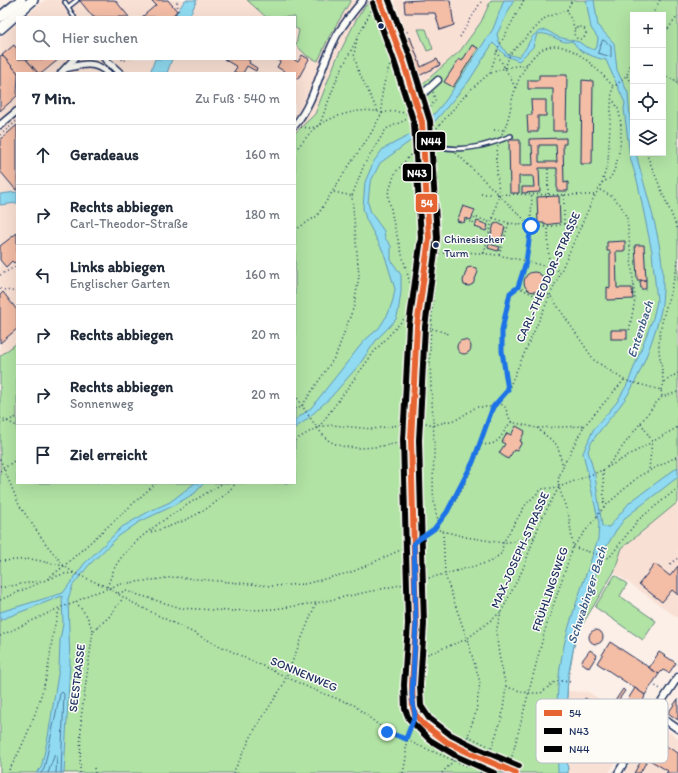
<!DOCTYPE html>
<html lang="de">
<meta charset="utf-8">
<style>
:root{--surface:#fff;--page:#f2f2f3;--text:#1f2937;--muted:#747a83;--line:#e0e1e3}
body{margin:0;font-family:Itim,sans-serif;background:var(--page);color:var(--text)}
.controls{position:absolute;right:12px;top:12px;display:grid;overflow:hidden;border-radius:0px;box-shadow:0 4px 16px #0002}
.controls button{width:36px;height:36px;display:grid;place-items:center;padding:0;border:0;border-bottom:1px solid var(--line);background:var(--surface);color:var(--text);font:20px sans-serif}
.stop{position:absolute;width:12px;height:12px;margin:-9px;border:3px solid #1a73e8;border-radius:50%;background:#fff}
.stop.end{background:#1a73e8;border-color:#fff;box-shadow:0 1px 4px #0008}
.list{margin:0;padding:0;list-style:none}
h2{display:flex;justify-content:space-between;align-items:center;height:52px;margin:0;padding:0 16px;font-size:17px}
h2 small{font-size:13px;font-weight:400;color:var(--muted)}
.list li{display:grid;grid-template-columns:26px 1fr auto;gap:12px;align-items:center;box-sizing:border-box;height:60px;padding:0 16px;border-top:1px solid var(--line)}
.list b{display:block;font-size:15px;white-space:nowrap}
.list p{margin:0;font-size:13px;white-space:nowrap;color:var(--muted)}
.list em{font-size:13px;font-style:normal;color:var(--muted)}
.icon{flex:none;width:22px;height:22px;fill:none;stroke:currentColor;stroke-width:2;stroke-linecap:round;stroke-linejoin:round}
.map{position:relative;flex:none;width:678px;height:773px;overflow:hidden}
.search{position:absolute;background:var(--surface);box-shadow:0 4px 16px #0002;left:16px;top:16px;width:280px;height:44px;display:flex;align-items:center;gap:10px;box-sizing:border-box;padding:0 14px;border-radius:0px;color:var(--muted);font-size:15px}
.panel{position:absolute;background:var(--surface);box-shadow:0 4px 16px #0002;left:16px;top:72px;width:280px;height:412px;border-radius:0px}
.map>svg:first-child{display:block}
</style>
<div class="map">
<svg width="678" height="773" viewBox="0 0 678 773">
<rect width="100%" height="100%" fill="#fbefe7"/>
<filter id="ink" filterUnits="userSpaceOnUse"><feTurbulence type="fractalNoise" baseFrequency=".025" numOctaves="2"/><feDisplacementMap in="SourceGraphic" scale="8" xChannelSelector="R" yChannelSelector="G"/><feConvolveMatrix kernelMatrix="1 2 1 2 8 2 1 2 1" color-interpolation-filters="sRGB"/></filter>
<g filter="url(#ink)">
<g fill="#f9e0d4">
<polygon points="45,0 377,0 365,6 356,20 336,60 315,114 295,133 295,73 17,73 17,343 0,356 0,38 17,23 17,59 295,59 295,17 25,17"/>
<polygon points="389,0 491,0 481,22 460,51 420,86"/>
<polygon points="678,502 678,618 614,572 621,548"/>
<polygon points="567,691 588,692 640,723 609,773 568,773 565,730"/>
<polygon points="655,722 678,738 678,773 624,773"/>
</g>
<g fill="#b1e3a4" stroke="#668981" fill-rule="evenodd">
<polygon points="247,0 351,0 329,37 318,61 307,56 296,45 299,30 295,28 295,17 266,17"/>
<path d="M377 0H389L420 86 460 51 481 22 491 0H678V502L622 548 614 572 576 635 568 678 565 730 568 773H0V356L17 343V483H295V133L315 114 336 60 356 20 365 6ZM633 15H663V153H633Z"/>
<polygon points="418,29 426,29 433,49 427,51"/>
<polygon points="615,575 627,584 620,596 656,621 643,640 595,607"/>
</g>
<g fill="#90dbf1" stroke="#6196b6">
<polygon points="185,0 197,0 189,17 174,17"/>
<path d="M504 0H514L497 34 499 42 507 54 518 57C531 48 527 32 546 30L558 37 579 42 586 47 595 50 597 46 598 38 591 28 586 0H594L598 26 614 43 617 70 628 93 633 153H636C648 203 670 258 661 310 657 329 643 367 634 384 623 406 604 423 591 443L588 451 595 476 602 526 609 527 630 502 678 467V477L626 517 615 532 602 554 576 635 568 677 565 730 568 773H558V769C556 727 555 682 565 641 574 606 587 573 598 539L599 523 583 453 593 430 617 402 628 383 653 318 657 301 652 252 638 184 630 157 624 109 625 103 606 60C602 60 583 53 580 50 576 47 575 43 571 41 561 46 552 31 537 34L533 47 519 61 506 56 493 43 469 81 431 126 380 163 370 183 368 203 371 213 384 231 385 238 391 246V260L401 275V292L398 313 396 319 388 328 377 339 359 365 331 397 305 421 295 428V420L311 408 364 341 379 328 388 314 393 300 395 289 384 253 366 219 363 208 365 182 374 161 383 149 408 136 429 120 446 100 493 29Z"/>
<polygon points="155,59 172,59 167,73 150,73"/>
<polygon points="17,192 17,203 0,205 0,194"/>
<polygon points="195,483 204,483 195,493 173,506 139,522 119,536 89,565 73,585 68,599 70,663 64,773 36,773 41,768 48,737 59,668 60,640 63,624 62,596 0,620 0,612 63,593 84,564 122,527 148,512 170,502"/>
</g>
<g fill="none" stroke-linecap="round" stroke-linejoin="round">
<g stroke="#4a7499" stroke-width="1">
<polygon points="603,40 611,45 611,57 598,53"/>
<polyline points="41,773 44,769 60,694 62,692 64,694 61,773"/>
<polyline points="48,773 55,754 57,756 56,773"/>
</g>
</g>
<g fill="#f3bda6" stroke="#1b2f5e" fill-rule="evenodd">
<polygon points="82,0 115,0 129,17 93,17 80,1"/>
<polygon points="151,0 168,0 177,11 171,17 142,17 156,5"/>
<polygon points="421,0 450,0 454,25 440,30 435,13 405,13 404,1"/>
<polygon points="410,37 421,67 437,59 440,65 421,75 416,74 403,40"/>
<polygon points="14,45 17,49 17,59 26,59 38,73 18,73 2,55"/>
<polygon points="472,45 478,48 453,87 444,82 459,59 462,61"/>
<polygon points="2,55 18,73 17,96 0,111 0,56"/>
<polygon points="302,55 309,59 298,79 295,78 295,73 287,73 277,67 280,62 276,59 293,59 298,62"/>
<polygon points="26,59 59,59 42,73 38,73"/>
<polygon points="224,59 247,59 250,61 249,63 257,68 256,71 247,66 243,73 233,73 237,67"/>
<polygon points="539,75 567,75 566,131 553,131 553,89 528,89 528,80 539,80"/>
<polygon points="582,80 593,81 592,164 581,164"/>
<polygon points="531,100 546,100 546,116 538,116 538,132 528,132 527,115 532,115"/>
<polygon points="17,125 17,190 16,190 0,171 0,140"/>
<path d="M566 138V144H563L564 183 568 182V191H557V168H539L540 192 522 193V187H534L533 176H519V193H510L509 140H520V165H533L532 145H529V139ZM539 145H556L557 162H539Z"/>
<polygon points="559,196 560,223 544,225 544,223 538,223 537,197"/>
<polygon points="463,206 475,210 471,220 465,218 464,223 457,221"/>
<polygon points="477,221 488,225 486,231 475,227"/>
<polygon points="498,223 505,227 501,241 497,243 493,242 490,238 494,224"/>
<polygon points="17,233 17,261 14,263 12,261 6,267 0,260 0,246"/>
<polygon points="625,241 625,251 616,251 617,288 632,288 633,299 607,300 607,287 610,288 610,251 607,251 607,242"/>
<polygon points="489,244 500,247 498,251 488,248"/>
<polygon points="635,245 644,245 646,280 637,280"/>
<polygon points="471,267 476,268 478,272 473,284 469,286 464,285 463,281 467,268"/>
<circle cx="534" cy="282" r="10"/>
<polygon points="646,280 646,289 641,289 640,281"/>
<polygon points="3,292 17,310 17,329 0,343 0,295"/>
<rect x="611" y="330" width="16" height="9"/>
<circle cx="464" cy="347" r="7"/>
<polygon points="516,426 525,431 520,441 522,442 517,451 514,450 508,459 499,453 505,444 502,442 507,433 511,435"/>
<polygon points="655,564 670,576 678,566 678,595 672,590 662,602 639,584"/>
<circle cx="596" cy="637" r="7"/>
<polygon points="610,642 659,674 645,695 597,663"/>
<polygon points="590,650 597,655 589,668 581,662"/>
<polygon points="659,652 676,663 669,673 663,670 659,674 649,668"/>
<polygon points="635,688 645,695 643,702 648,705 641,715 625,704"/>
<polygon points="623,689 625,691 617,702 615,701"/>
<path d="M585 698 631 726 612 757 567 729ZM598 717 609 724 600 739 589 732Z"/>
<polygon points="678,699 678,720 668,713"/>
<polygon points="654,739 678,753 678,773 666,773 668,771 648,759 640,773 634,773"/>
</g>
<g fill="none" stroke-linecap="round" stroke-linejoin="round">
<g stroke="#1b2f5e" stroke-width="6">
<g id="lane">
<polyline points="65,2 74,17"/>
<polyline points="68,7 77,0"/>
<path d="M424 141C451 155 485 147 511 136"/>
</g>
</g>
<g stroke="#1b2f5e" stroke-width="9">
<g id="street">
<path d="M380 0 402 58 422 122 429 238C429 262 422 286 419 310 414 352 413 397 411 440 409 501 416 563 416 624 416 641 408 703 415 714 433 742 486 761 516 773"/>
<polyline points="105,59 120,73"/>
<path d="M67 68C83 64 95 61 108 73"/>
<polyline points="61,73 74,59"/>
<polyline points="415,101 438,80"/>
<polyline points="0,125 17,111"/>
<path d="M295 125C317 98 320 65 337 35 344 23 354 11 363 0"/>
<polyline points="654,712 678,729"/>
<polyline points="618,773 646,725 678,677"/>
</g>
</g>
<g stroke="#1b2f5e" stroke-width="12">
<g id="secondary">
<polyline points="0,17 21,0"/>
<polyline points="0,29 33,0"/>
</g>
</g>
<g stroke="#1b2f5e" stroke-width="1.5" stroke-dasharray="1 3" stroke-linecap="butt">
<polyline points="368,2 376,9 400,74"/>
<polyline points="567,10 572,0"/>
<polyline points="652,15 660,0"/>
<polyline points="173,17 178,11 177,0"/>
<circle cx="580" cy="33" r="6"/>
<polyline points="399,34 410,31"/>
<polyline points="663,35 678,16"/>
<polyline points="460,37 482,0"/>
<polyline points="357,39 354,54 358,70 378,112"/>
<path d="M497 51C501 65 510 74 515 88"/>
<polyline points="122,59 123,61 128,59"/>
<polyline points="505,68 510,54 545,18 567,10 575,29"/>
<polyline points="491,73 505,68 527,64"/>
<polyline points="627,76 633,84"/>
<polyline points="663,76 678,81"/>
<polyline points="673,80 678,84"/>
<polyline points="426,114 435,100 433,92"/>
<polyline points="301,127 310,128 319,126 338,76 373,7 375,5"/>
<polyline points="494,130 504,130"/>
<path d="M502 134C510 120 510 104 515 90 518 79 525 66 533 57 560 27 594 66 613 86"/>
<polyline points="0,135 17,121"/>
<polyline points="429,137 469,91 490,73 498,48 524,0"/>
<path d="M295 150C303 143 310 131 319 125 335 115 364 106 382 113 380 92 385 77 393 58"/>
<polyline points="456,153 531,226"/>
<polyline points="646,153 678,230"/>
<polyline points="548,169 548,194"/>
<path d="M602 183C604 181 608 180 610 178 621 163 627 111 612 100"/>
<polyline points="600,190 611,196 620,204 627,218 635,299 629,332"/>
<polyline points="334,192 352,196"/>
<polyline points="481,194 595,195"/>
<polyline points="493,218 509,223 531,226 549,227 564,224 579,228"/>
<polyline points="466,220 473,223 475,217 492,223"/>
<polyline points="564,224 564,195"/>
<polyline points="548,225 549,267"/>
<path d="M295 230 317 216 346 170 370 135 382 113C394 110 402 112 413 116"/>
<polyline points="484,253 499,194 496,159 498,145"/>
<path d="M435 254C477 248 520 258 560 271"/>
<polyline points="499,255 509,223"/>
<polyline points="0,275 17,266"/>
<polyline points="518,287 534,295 550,295 594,360 624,380 661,390 662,397"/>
<polyline points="0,289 17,292"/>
<polyline points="414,298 394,225 388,194 395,173 417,147"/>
<path d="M423 323 431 328C435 266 443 211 432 149"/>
<polyline points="664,382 678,373"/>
<path d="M508 390 502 351V330L510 293C512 291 515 290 517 287 530 274 531 214 532 195"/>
<path d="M661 390C666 376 659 362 659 347 659 318 674 289 678 260"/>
<path d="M295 395C301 404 320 434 328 440 349 454 382 446 404 442"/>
<polyline points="295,408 302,406 336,355 354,306 359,276 352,196 364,165 386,129 414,116"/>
<polyline points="0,418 17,426"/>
<polyline points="418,421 434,425 458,419 476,407 493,407"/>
<polyline points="511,422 537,428 584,426 563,466"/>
<polyline points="641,423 652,441 649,469"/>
<polyline points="0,424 17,417"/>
<polyline points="584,426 624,380"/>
<polyline points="319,427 374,352 412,310"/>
<polyline points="537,428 557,445 563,466 558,480 559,487 569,517 573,547 609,558 638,520 678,488"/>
<polyline points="295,440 318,427 332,425 372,429 406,424"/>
<path d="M481 444C500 447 500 435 511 422L505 407 497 401"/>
<polyline points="0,459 19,505 46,544 64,566 74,573 107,587 131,602 218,645 314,690 354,705 387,732 467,766 483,768"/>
<polyline points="607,467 655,404 662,397 678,392"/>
<polyline points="603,470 604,507"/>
<polyline points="0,471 17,459"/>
<path d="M439 522C429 498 435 467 434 441 433 403 428 366 431 328L449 334"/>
<polyline points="435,529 466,537 503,543 535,537"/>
<path d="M151 532C184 523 214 509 236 483"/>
<polyline points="443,532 445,575 467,639 480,682 476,712 465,744"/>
<path d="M420 539C425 535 431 532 435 528 456 505 471 473 481 444 489 417 488 412 508 390L592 201 602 183 608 162 612 89 627 75 633 56"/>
<polyline points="0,561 31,559 64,566"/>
<polyline points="670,564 678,558"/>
<polyline points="49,579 63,574 74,573"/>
<polyline points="421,580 490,562 502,553 503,543 526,504 542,489 559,487 603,470 678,427"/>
<path d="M107 587C110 580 112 573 115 567 133 534 191 503 223 483"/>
<polyline points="0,588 43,580"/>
<polyline points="118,593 126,591 181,608 230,611 274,609 316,603 409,583"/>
<polyline points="0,600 46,580 64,566 156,483"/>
<polyline points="76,602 87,616 93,631"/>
<polyline points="0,636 61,607 72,604 88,595 121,584 175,577 271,586 305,584 352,572 407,547"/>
<polyline points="420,657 467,639 501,612"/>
<polyline points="652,684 662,690"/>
<polyline points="506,687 528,693 541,693 556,681 573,682"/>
<polyline points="468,736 492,748"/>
<polyline points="489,756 502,717 506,687 499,655 496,632 501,612 522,571 541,520 559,487"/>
<polyline points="510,764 545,630 573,547 604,507 639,476 678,456"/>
<polyline points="94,768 95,773"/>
<path d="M7 773C23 749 41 702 47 673 52 651 51 628 61 607"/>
<polyline points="80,773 81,718 93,631 109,617 123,598"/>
<polyline points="233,773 255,729 282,687 316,603"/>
<polyline points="403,773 406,758 406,739 413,720"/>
<polyline points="442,773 458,756"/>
<polyline points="480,773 483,768"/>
</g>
<use href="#lane" stroke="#fdfcf7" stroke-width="3"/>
<use href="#street" stroke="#fdfcf7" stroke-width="6"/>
<use href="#secondary" stroke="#fdfcf7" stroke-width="9"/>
<g stroke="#fdfcf7" stroke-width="9">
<polyline id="bus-1" points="380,0 402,58 422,122 429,238 417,326 411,440 416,624 412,685 413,708 415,714 423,724 447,742 476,756 516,773"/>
</g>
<g stroke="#fdfcf7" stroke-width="9">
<polyline id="bus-2" points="373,3 394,61 414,123 421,238 409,325 403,440 408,624 404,685 405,709 409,719 430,740 458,757 494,773"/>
</g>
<g stroke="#fdfcf7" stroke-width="9">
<polyline id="bus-3" points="389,0 410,56 430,121 437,238 425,327 419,440 424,624 420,685 421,706 429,718 451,735 479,749 519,766"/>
</g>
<use href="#bus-1" stroke="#e66432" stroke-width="6"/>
<use href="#bus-2" stroke="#000" stroke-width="6"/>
<use href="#bus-3" stroke="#000" stroke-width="6"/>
</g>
</g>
<g fill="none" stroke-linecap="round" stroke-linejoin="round" filter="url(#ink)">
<polyline stroke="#1a73e8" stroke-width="5" points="387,732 406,739 415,715 412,695 416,624 414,543 434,529 447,512 473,462 493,407 508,390 502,351 502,330 510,293 518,287 526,262 531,226"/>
</g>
<g fill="#1b2f5e" stroke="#fdfcf7" stroke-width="1.5">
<circle cx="381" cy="26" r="3.5"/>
<circle cx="436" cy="245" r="3.5"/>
</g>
<g text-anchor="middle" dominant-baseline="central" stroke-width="3" stroke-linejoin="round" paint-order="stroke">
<g font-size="11" fill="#1b2f5e" stroke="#fdfcf7" text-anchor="start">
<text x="444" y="239">Chinesischer<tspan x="444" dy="14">Turm</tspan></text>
</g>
<g font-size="12" fill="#1b2f5e" stroke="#fdfcf7">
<text transform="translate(548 277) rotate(-66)">CARL-THEODOR-STRASSE</text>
<text transform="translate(520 550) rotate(-66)">MAX-JOSEPH-STRASSE</text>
<text transform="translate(550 589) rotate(-71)">FRÜHLINGSWEG</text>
<text transform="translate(304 674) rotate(23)">SONNENWEG</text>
<text transform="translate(77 678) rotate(-83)">SEESTRASSE</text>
</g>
<g font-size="13" font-style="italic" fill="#385a83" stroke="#fdfcf7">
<text transform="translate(640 329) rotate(-72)">Entenbach</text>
<text transform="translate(587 595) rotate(-72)">Schwabinger Bach</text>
</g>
</g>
<rect x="536" y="699" width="132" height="64" rx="6" fill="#fdfcf7" stroke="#b9bec9" stroke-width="1"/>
<rect x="544" y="710" width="18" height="6" fill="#e66432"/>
<rect x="544" y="728" width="18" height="6" fill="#000"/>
<rect x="544" y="746" width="18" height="6" fill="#000"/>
<g font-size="11" fill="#1b2f5e">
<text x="569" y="717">54</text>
<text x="569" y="735">N43</text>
<text x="569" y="753">N44</text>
</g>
<g stroke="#fdfcf7" stroke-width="1.5">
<rect x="416" y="131" width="30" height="20" rx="4" fill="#000"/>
<rect x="402" y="163" width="30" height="19" rx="4" fill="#000"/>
<rect x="415" y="193" width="23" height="20" rx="4" fill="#e66432"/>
</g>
<g font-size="11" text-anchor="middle" font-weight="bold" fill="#fff">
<text x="431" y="145">N44</text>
<text x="417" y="177">N43</text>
<text x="427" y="207">54</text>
</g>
</svg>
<div class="controls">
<button>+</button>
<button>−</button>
<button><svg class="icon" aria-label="locate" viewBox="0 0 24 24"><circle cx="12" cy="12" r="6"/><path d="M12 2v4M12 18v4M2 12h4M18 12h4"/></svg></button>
<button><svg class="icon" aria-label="layers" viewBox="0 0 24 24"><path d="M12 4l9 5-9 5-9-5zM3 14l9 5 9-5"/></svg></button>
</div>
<div class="stop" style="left:531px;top:226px"></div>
<div class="stop end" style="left:387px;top:732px"></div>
<div class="search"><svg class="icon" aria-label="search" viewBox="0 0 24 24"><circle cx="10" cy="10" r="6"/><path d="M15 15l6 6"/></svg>Hier suchen</div>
<section class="panel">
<h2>7 Min.<small>Zu Fuß · 540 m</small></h2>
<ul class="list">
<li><svg class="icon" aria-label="ahead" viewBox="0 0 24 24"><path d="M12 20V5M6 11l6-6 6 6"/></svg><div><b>Geradeaus</b></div><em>160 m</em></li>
<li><svg class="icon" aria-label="right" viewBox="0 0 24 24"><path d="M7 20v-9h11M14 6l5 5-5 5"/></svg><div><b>Rechts abbiegen</b><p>Carl-Theodor-Straße</p></div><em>180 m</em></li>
<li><svg class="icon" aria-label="left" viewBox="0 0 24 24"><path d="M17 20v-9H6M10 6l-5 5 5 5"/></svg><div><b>Links abbiegen</b><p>Englischer Garten</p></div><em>160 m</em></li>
<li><svg class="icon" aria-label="right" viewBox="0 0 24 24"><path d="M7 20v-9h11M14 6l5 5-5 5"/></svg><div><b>Rechts abbiegen</b></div><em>20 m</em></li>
<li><svg class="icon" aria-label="right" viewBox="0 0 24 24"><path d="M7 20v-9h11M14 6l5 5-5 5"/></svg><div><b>Rechts abbiegen</b><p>Sonnenweg</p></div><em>20 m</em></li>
<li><svg class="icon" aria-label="arrive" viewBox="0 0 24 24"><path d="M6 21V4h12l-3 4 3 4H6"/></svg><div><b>Ziel erreicht</b></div></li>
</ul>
</section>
</div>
